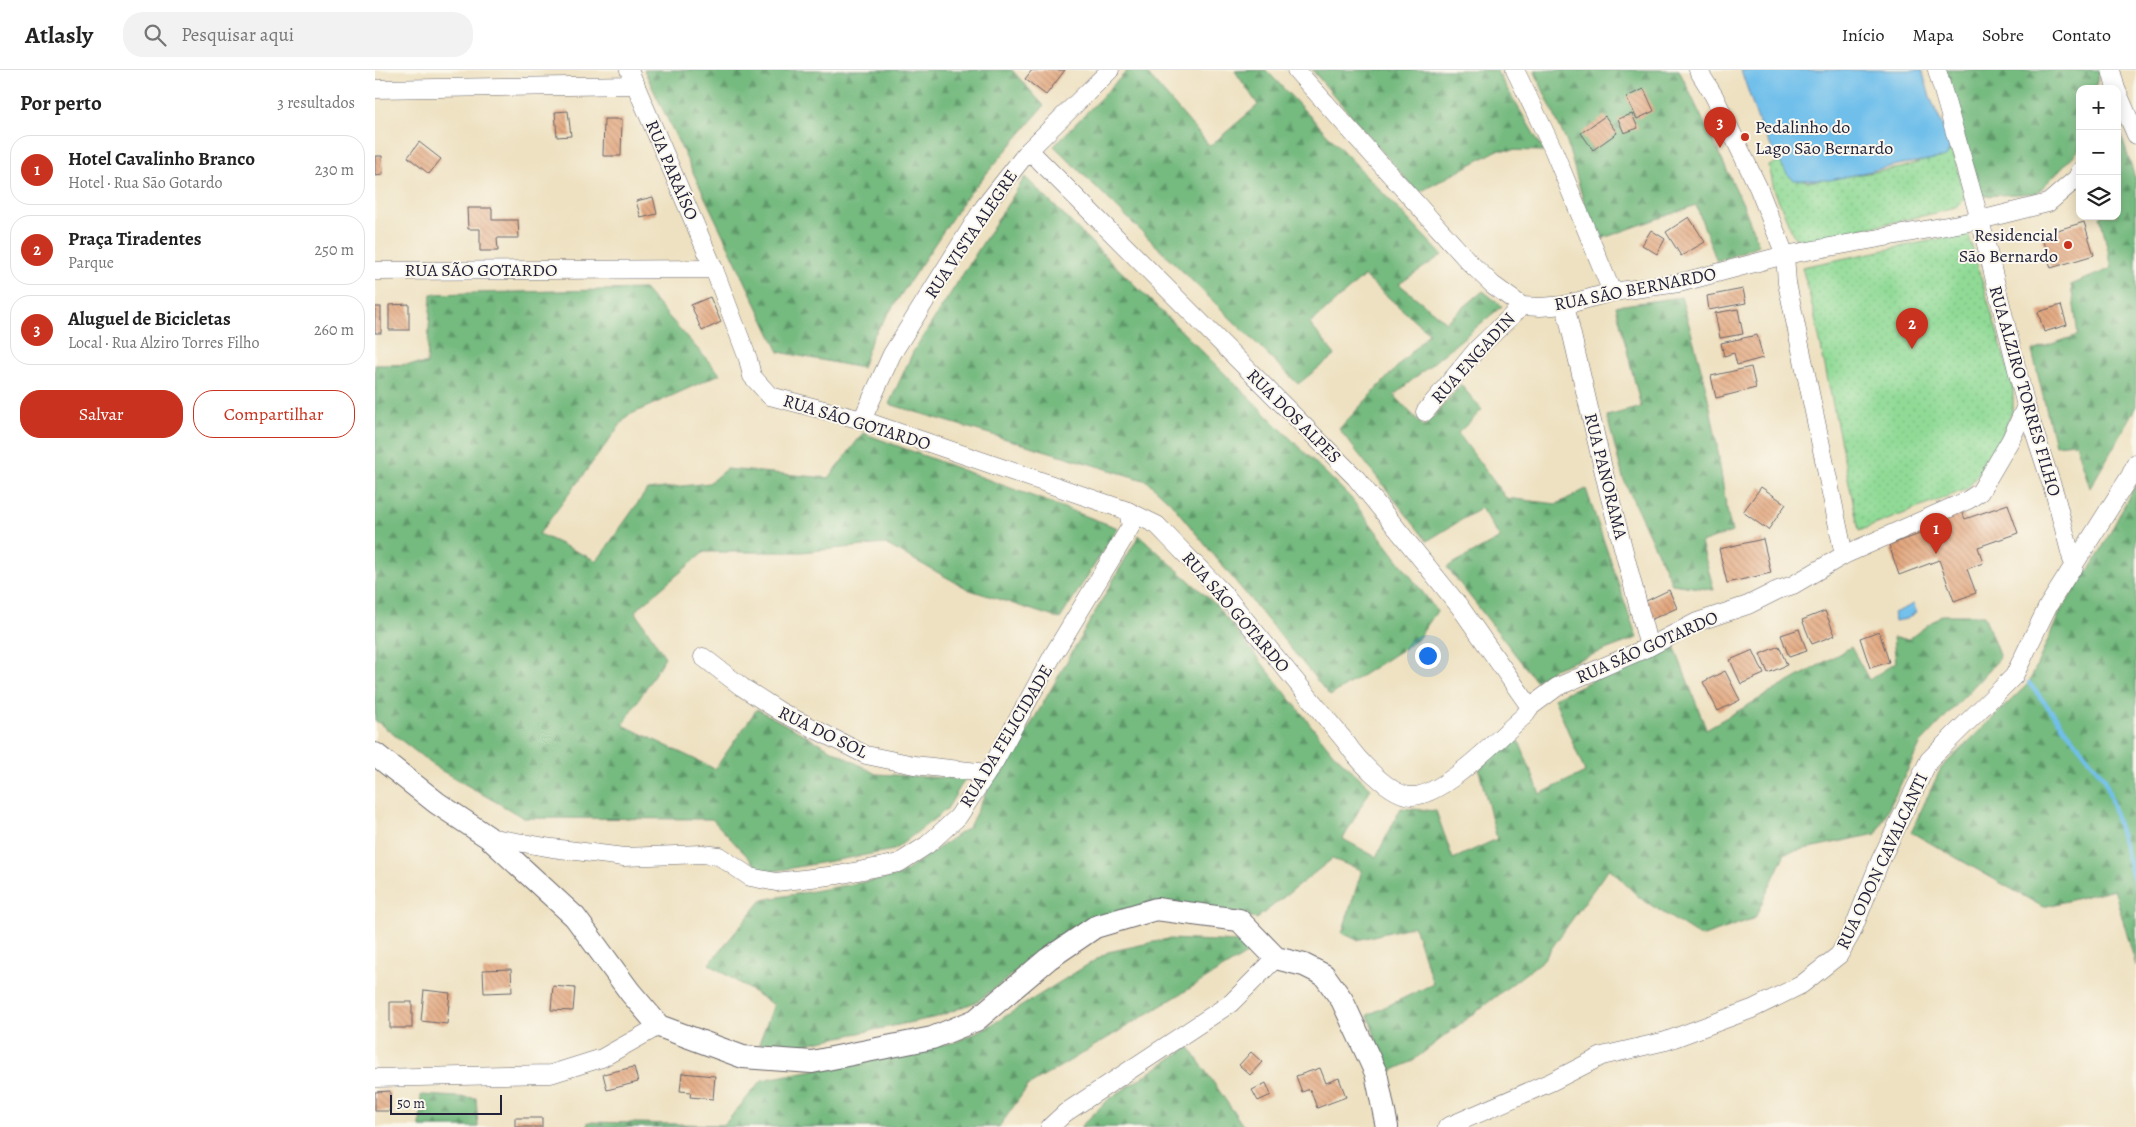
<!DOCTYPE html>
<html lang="pt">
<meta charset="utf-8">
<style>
:root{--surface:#fff;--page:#f2f2f2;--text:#222;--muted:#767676;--line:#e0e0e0;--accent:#c8321e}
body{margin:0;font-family:Alegreya,serif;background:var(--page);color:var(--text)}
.controls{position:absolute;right:15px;top:15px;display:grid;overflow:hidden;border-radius:10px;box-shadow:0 2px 12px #0003}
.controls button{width:45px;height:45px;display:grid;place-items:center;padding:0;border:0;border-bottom:1px solid var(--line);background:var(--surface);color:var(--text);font:25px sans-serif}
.scale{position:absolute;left:15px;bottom:12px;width:112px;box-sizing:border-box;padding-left:5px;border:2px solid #22223b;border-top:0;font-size:14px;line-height:18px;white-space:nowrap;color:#22223b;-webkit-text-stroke:4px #fbf7ec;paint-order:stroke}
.you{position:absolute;left:1052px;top:585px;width:18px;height:18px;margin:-12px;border:4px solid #fff;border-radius:50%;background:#1a73e8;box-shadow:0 0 0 8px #1a73e833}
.badge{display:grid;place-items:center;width:32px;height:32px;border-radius:50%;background:var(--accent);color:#fff;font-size:16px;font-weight:700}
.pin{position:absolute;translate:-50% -41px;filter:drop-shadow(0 1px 2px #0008)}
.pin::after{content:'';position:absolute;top:26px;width:18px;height:15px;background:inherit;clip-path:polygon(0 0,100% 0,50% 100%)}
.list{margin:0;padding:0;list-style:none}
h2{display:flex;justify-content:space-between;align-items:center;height:65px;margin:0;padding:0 20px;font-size:21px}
h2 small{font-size:16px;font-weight:400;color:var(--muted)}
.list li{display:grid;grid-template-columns:32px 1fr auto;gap:15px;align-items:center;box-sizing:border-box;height:70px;margin:0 10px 10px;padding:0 10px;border:1px solid var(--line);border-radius:20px}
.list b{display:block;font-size:19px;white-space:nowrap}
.list p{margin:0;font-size:16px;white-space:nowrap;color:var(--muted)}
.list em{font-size:16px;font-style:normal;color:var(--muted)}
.actions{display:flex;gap:10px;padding:15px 20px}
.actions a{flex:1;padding:11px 0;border:1px solid var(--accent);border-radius:20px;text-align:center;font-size:18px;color:var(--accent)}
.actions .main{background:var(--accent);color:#fff}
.icon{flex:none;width:28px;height:28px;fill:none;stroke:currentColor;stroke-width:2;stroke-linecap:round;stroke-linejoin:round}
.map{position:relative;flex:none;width:1761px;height:1057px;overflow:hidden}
header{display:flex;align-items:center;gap:30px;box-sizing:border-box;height:70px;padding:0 25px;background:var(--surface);border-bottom:1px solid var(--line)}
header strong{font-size:24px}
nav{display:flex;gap:28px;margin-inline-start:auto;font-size:18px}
.search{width:350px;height:45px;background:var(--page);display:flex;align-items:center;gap:12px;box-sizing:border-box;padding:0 18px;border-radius:20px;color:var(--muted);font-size:19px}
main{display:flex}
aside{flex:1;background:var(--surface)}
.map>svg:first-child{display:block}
</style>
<header>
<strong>Atlasly</strong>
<div class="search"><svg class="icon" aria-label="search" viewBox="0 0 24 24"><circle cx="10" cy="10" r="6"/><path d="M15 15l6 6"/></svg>Pesquisar aqui</div>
<nav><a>Início</a><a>Mapa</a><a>Sobre</a><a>Contato</a></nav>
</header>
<main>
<aside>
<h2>Por perto<small>3 resultados</small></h2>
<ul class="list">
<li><span class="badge">1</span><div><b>Hotel Cavalinho Branco</b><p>Hotel · Rua São Gotardo</p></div><em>230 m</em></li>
<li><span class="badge">2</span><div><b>Praça Tiradentes</b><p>Parque</p></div><em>250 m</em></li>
<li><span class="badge">3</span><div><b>Aluguel de Bicicletas</b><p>Local · Rua Alziro Torres Filho</p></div><em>260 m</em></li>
</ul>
<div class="actions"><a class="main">Salvar</a><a>Compartilhar</a></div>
</aside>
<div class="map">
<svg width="1761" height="1057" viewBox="0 0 1761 1057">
<defs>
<pattern id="forest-firs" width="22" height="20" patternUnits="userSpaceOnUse" patternTransform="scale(1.25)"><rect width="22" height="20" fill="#74ba7f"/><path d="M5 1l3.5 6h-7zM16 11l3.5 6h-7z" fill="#5f9769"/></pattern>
<pattern id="park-dots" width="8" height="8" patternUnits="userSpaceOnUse" patternTransform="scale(1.25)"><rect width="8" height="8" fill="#90da96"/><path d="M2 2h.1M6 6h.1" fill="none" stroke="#7cbb82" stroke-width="1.8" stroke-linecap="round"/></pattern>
<pattern id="building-back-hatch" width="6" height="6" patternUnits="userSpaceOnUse" patternTransform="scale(1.25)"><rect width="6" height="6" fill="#e2a378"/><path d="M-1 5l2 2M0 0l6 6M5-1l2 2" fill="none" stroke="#b78464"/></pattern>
</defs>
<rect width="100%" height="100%" fill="#fbf7ec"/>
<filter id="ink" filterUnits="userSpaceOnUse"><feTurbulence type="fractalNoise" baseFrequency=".02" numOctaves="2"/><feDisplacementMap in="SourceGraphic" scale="10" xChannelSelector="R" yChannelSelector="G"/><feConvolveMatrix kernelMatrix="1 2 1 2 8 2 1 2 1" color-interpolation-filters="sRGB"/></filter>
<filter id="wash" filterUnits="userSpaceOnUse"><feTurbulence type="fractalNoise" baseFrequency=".0096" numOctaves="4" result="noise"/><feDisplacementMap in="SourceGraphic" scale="20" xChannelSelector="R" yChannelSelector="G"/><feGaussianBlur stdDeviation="1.12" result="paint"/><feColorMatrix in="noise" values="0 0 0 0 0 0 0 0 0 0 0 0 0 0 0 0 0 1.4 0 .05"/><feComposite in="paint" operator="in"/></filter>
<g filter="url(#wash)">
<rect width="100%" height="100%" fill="#eee1c1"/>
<g fill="url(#forest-firs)" stroke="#4b6e5d">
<polygon points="269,0 637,0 669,36 589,130 497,268 487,298 404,282"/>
<polygon points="753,0 769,0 835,76 883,35 860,1 891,0 1067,185 1024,214 1071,252 1108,221 1127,236 1019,325 1049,357 1086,315 1107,340 1083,363 1131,428 1182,434 1211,419 1262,568 1179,599 1161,611 1072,497 1125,468 1106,438 1052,471 964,359 1054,263 989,206 935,254 960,285 923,314 679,76"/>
<polygon points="937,0 1121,0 1169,81 1123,80 1043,123"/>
<polygon points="1159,0 1304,0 1368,134 1384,175 1342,192 1321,135 1220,171 1192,73"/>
<polygon points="1570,0 1725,0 1720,19 1705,19 1705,75 1703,81 1662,123 1606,126"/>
<polygon points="1742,53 1761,111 1761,338 1715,418 1701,373 1680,375 1657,281 1703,265 1696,215 1737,198 1725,146 1742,146"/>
<polygon points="650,107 975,427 1062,541 1042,570 955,626 795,432 772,411 514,334 538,282"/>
<polygon points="269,219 345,304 252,346 164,464 222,491 272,420 334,413 351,399 454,408 488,363 743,458 685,549 595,520 510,474 426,482 329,482 260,541 290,587 248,655 340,699 382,639 501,704 590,709 572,739 519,780 388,803 337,749 149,748 62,698 0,650 0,295 52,294 56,224"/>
<path d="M1306 227C1318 268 1330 310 1338 352 1345 389 1348 426 1357 462L1326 473 1339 520 1297 514 1248 408 1232 346 1266 337 1241 236Z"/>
<polygon points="1761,413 1761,896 1739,819 1668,837 1536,762 1566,698 1654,613 1686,540 1723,486"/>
<polygon points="764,465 840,534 958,683 996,718 968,769 1001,787 1026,738 1061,741 1078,789 1122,769 1104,700 1140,661 1165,724 1210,702 1179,628 1298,573 1331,659 1476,577 1494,610 1521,592 1518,568 1534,569 1566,545 1609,545 1625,588 1546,673 1501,764 1410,783 1380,848 1326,867 1265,828 1234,798 1168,890 1036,992 1012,1003 993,945 1058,914 1039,856 982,870 967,863 987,800 957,789 881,849 867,844 781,832 665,884 603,931 562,947 406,979 384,973 399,935 334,894 387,830 523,806 594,757 617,711 630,700"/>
<polygon points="793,869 865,872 880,879 653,1016 624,1057 212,1057 213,1052 349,1055 387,1010 581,972 618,954 733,882"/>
<polygon points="814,977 869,1057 705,1057 734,1029"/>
<polygon points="46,1025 101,1028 103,1057 45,1057"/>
</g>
<g fill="url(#park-dots)" stroke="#597e68">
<polygon points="1578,82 1590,128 1585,135 1569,141 1430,172 1419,167 1399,119 1394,96 1409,89 1432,112 1526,98 1542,93 1557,85"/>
<polygon points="1593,163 1638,316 1638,339 1632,354 1616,387 1592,419 1484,461 1439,243 1427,197"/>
</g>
<g fill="#70bfeb" stroke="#497093">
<polygon points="1366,0 1547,0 1555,27 1574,71 1575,79 1571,87 1528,94 1455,110 1419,110 1412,104 1386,59"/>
<polygon points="1539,534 1541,542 1532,549 1520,551 1519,543"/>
</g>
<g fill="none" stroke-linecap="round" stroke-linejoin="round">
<polyline stroke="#70bfeb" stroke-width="4.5" points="1654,613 1730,709 1761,817"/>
</g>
<g id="blocks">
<g fill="url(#building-back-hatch)">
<polygon points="657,0 690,0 671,25 650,9"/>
<polygon points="1269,19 1279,41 1262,49 1251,27"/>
<polygon points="193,41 196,66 182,67 180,42"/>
<polygon points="1257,44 1263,58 1249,63 1243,49"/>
<polygon points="1230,46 1242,63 1218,80 1206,63"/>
<polygon points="229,49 247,49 246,86 228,86"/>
<polygon points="44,72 66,89 54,104 33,87"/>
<polygon points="0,86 7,86 8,105 0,106"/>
<polygon points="278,127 282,144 266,148 261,131"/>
<polygon points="92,138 117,138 117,150 143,150 144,168 122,168 123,181 105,181 105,159 93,159"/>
<polygon points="1314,147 1330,172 1306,186 1291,162"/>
<polygon points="1709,152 1719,185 1676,198 1666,165"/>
<polygon points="1276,160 1290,169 1282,184 1267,175"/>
<polygon points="1368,219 1371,233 1334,240 1332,226"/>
<polygon points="335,227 346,252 327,261 316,235"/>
<polygon points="34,234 34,260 14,260 14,235"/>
<polygon points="1686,235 1692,255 1669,262 1663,242"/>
<rect x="0" y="237" width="6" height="26"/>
<polygon points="1363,239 1368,264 1345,268 1340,243"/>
<polygon points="1382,265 1388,288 1362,295 1359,283 1349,286 1346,273"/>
<polygon points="1376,297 1381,318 1341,328 1336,306"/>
<polygon points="1386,417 1411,434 1393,460 1368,442"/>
<polygon points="1633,434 1643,463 1603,477 1608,493 1592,499 1601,523 1579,531 1564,490 1524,505 1514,475 1562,458 1558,449 1586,439 1590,449"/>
<polygon points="1388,469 1396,503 1352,513 1344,479"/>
<polygon points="1294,520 1302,538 1275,550 1267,533"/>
<polygon points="1450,541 1460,565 1437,574 1427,550"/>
<polygon points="1424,559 1432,581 1414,587 1406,565"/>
<polygon points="1504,561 1514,592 1495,598 1485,568"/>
<polygon points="1404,576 1412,595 1393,603 1385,584"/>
<polygon points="1378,580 1389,604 1366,614 1355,590"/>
<polygon points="1350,601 1365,630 1343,641 1328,612"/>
<polygon points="136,899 137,922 109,923 108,900"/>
<polygon points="178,916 200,918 198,941 176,940"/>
<polygon points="49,920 75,923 72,954 46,951"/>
<rect x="15" y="932" width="22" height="26"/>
<polygon points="876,982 887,992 875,1005 864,995"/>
<polygon points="259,997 263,1012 232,1020 228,1004"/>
<polygon points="945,998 951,1013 964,1008 971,1027 942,1038 935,1019 927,1022 921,1006"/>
<polygon points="307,1003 340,1006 338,1029 315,1027 316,1022 305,1021"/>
<polygon points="891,1013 896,1025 883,1031 877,1020"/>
<polygon points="15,1021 15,1041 0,1041 0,1022"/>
<rect x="140" y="1048" width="27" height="9"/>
</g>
</g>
</g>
<g filter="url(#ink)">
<use href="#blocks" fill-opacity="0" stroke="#69656a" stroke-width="1"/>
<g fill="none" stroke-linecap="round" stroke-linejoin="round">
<g stroke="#69656a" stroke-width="19">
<g id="minor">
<polyline points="254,0 339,199"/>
<polyline points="921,0 1094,192 1118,215 1147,236 1165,237 1190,235 1237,222 1304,213 1410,185 1605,150 1673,133 1702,108 1705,101"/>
<polyline points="1140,0 1178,79 1237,222"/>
<polyline points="1323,0 1339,26 1383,117 1410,185 1412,213 1469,485"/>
<polyline points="1562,0 1605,150 1651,336 1680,425 1699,497"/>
<polyline points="1736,0 1741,19"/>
<polyline points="0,19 261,15"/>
<polyline points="1742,21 1761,65"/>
<polyline points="654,80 981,408 1085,537 1155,637"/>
<path d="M0 201 339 199 373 289 377 306 395 326 487 350 753 441 782 455 849 524 970 671C981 688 1015 726 1037 726 1069 726 1124 667 1149 646L1155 637 1182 617 1274 577 1322 552 1373 535 1403 520 1418 515 1469 485 1593 430 1605 422 1636 369 1651 336"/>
<polyline points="1190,235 1233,420 1274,577"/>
<polyline points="1050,342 1103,278 1147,236"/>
<polyline points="487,350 517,284 609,137 654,80 735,0"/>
<polyline points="328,587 367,617 406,642 491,685 539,695 612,703"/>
<polyline points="113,767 177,778 249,787 327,784 344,786 375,807 401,812 463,805 524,793 552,775 583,747 620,691 678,585 756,456 753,441"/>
<polyline points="0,1008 176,1004 227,988 284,956"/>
<polyline points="675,1057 690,1043 856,933 901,888"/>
<polyline points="1072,1057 1176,1012 1227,986 1291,971 1377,939 1426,915 1464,885 1477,862 1505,791 1554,690 1639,606 1673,536 1755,406 1761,393"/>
</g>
</g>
<g stroke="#69656a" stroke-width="24">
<polyline id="tertiary" points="0,684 62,733 113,767 200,847 255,922 284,956 368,987 437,992 557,968 601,950 673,889 720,857 781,839 864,850 901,888 929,895 949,905 967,930 1001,1003 1012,1057"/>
</g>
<use href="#minor" stroke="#fff" stroke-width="18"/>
<use href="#tertiary" stroke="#fff" stroke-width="22"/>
</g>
</g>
<g fill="#c8321e" stroke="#fbf7ec" stroke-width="2">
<circle cx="1370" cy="67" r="5"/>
<circle cx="1693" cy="175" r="5"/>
</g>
<g text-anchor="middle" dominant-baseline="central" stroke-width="4" stroke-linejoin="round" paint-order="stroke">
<g font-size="18" fill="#22223b" stroke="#fbf7ec" text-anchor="start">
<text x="1380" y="57">Pedalinho do<tspan x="1380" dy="21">Lago São Bernardo</tspan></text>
<text x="1683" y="165" text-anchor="end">Residencial<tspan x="1683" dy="21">São Bernardo</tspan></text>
</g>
<g font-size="18" fill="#22223b" stroke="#fbf7ec">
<text transform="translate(297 100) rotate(67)">RUA PARAÍSO</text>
<text transform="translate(596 164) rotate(-56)">RUA VISTA ALEGRE</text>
<text x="106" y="200">RUA SÃO GOTARDO</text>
<text transform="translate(1260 219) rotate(-11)">RUA SÃO BERNARDO</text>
<text transform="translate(1098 288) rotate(-48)">RUA ENGADIN</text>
<text transform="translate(1650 321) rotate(74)">RUA ALZIRO TORRES FILHO</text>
<text transform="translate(919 346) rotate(45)">RUA DOS ALPES</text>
<text transform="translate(482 352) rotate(17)">RUA SÃO GOTARDO</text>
<text transform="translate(1231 406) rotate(76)">RUA PANORAMA</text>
<text transform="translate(861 542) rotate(49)">RUA SÃO GOTARDO</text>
<text transform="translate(1272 577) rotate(-24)">RUA SÃO GOTARDO</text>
<text transform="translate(448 662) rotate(26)">RUA DO SOL</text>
<text transform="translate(631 666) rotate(-59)">RUA DA FELICIDADE</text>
<text transform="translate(1507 791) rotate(-65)">RUA ODON CAVALCANTI</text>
</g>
</g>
</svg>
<div class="controls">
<button>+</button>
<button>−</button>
<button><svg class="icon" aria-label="layers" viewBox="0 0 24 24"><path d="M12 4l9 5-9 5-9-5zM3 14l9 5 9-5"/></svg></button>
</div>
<div class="scale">50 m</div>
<div class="you"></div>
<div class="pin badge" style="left:1561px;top:484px">1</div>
<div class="pin badge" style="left:1537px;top:279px">2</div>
<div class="pin badge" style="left:1345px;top:78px">3</div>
</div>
</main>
